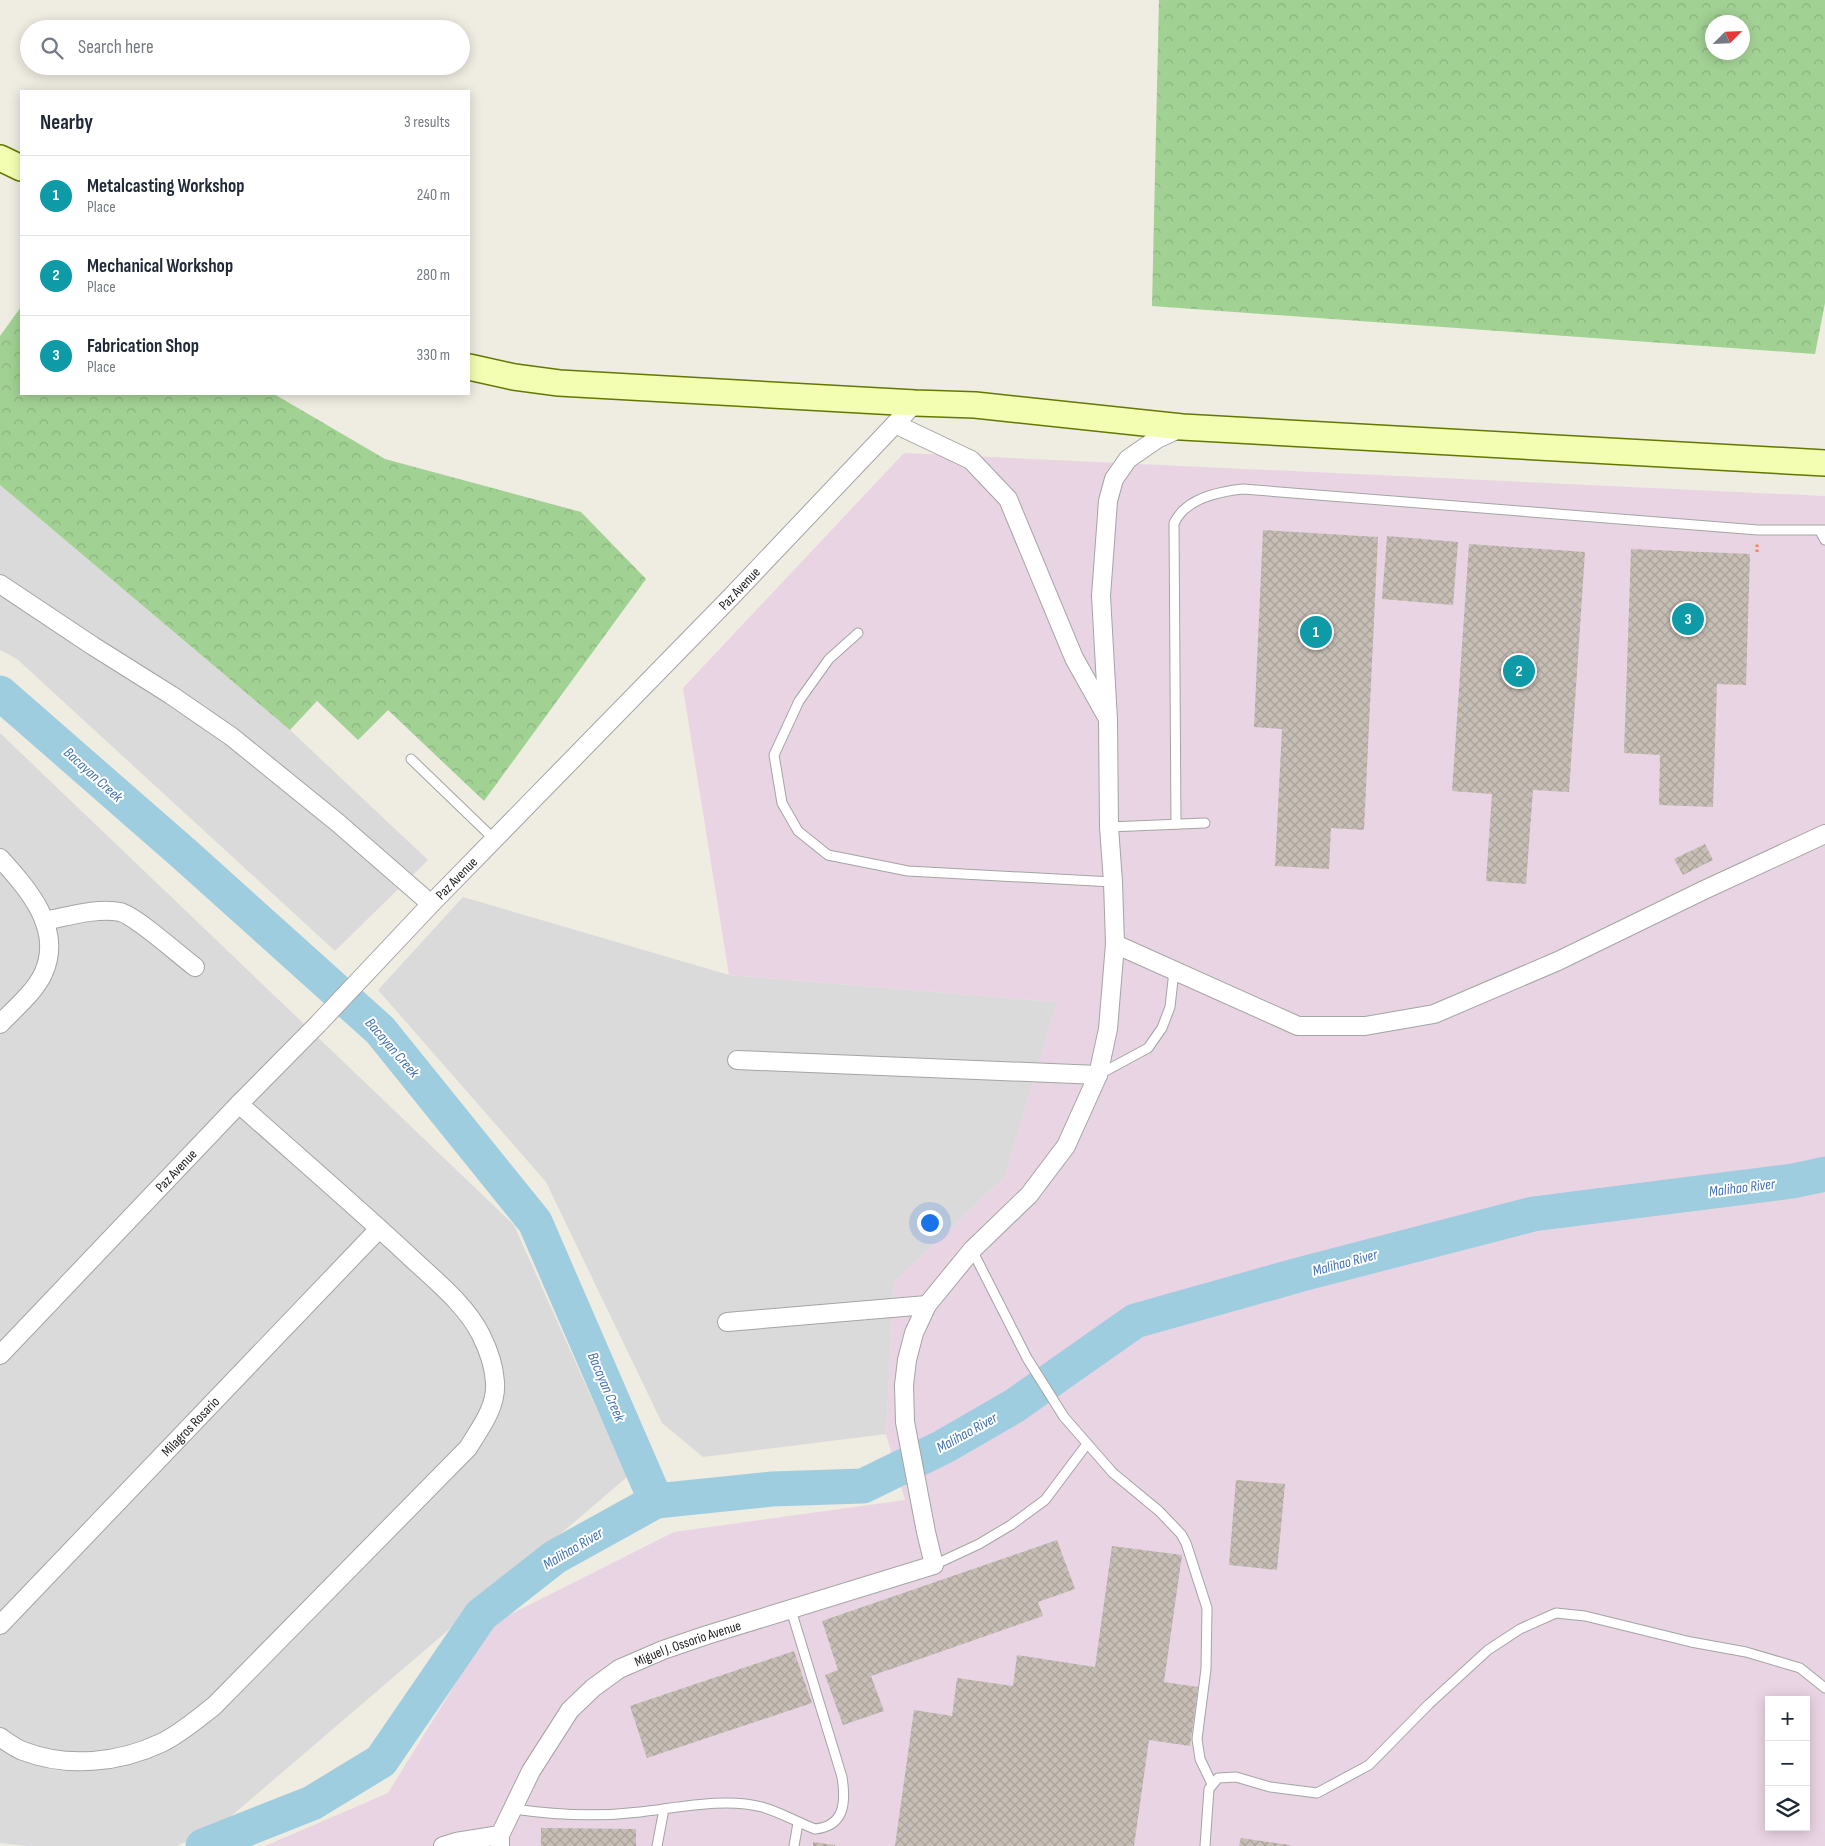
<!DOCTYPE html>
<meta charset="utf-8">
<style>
:root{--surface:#fff;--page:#f6f6f7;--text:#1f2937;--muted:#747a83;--line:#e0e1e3;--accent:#111827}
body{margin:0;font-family:"Sofia Sans Condensed",sans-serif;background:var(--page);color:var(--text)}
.controls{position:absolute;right:15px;bottom:15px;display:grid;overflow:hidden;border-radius:0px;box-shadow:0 2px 12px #0003}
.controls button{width:45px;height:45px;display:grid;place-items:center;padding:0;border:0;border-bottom:1px solid var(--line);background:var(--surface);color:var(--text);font:25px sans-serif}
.compass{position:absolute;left:1705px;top:15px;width:45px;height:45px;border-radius:50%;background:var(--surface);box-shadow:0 2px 12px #0003;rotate:66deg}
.you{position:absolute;left:929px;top:1222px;width:18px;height:18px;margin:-12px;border:4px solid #fff;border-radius:50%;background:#1a73e8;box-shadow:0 0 0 8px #1a73e833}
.badge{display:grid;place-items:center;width:32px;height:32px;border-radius:50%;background:var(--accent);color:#fff;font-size:16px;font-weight:700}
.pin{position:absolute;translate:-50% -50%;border:2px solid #fff;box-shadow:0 1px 5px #0006}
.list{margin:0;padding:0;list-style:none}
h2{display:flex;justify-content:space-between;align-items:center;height:65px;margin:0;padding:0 20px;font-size:21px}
h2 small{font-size:16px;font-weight:400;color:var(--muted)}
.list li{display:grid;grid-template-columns:32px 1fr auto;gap:15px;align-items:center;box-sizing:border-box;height:80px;padding:0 20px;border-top:1px solid var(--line)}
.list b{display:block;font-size:19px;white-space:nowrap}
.list p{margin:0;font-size:16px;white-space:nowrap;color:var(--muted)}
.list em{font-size:16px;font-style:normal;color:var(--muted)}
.icon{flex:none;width:28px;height:28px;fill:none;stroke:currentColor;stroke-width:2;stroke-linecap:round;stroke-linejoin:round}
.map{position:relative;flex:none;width:1825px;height:1846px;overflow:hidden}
.search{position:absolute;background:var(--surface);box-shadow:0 2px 12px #0003;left:20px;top:20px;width:450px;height:55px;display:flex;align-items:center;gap:12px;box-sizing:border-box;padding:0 18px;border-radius:28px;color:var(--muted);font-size:19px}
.panel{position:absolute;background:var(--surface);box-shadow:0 2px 12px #0003;left:20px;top:90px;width:450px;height:305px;border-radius:0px}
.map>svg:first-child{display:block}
</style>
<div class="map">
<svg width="1825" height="1846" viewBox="0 0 1825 1846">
<defs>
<pattern id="forest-crowns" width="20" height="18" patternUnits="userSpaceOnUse" patternTransform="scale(1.25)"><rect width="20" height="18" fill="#a2d194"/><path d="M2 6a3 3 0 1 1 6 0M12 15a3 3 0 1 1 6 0" fill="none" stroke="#8bb37f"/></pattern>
<pattern id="building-cross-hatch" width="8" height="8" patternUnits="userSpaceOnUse" patternTransform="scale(1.25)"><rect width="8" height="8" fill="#c7beb5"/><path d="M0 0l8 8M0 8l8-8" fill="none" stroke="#aaa39b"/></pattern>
</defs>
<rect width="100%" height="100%" fill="#efece2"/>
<g fill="#dbdada">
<polygon points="0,485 290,730 428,860 335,951 17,659 0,650"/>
<polygon points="0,733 514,1225 627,1477 222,1824 177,1846 28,1846 0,1843"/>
<polygon points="463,897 729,975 1057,1002 1005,1177 894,1282 886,1434 703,1457 662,1423 546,1182 378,990"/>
</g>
<path fill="#e9d4e3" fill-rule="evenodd" d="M904 453 1825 496V1846H265L388 1793 493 1623 674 1532 905 1500 886 1434 894 1282 1005 1177 1057 1002 729 975 683 688ZM1769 1700H1806V1827H1769Z"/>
<g fill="url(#forest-crowns)" fill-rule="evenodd">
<path d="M1159 0H1825V303L1815 354 1152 306ZM1712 22H1742V52H1712Z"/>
<polygon points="21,307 21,394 274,394 385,459 581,512 646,579 484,801 388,710 358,740 317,701 290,730 0,485 0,336"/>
</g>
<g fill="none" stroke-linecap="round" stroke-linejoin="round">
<g stroke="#9fcde0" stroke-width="35">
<polyline points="0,693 182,852 380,1030 535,1222 656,1501"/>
<polyline points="203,1846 312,1803 381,1761 481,1615 555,1557 656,1501 772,1489 863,1486 943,1447 1014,1406 1135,1321 1302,1274 1533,1214 1793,1181 1825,1174"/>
</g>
</g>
<g fill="url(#building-cross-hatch)">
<polygon points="1263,530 1378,537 1364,830 1331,828 1329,869 1275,866 1282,729 1254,727"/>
<polygon points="1387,536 1458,542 1453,605 1382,599"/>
<polygon points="1469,544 1585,552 1569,792 1533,790 1526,884 1486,881 1492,794 1452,791"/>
<polygon points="1631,549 1750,554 1746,685 1717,684 1713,807 1659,805 1660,755 1624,753"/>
<polygon points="1705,844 1713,860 1683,875 1674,859"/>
<polygon points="1236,1480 1285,1484 1277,1570 1229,1565"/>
<polygon points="1057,1540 1075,1589 1038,1602 1043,1616 871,1676 884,1711 843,1725 825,1675 838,1670 822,1621"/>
<polygon points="1112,1546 1182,1555 1164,1682 1198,1687 1190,1746 1149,1740 1134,1846 895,1846 914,1710 952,1716 957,1678 1013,1686 1017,1655 1095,1667"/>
<polygon points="794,1651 812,1703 647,1758 630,1706"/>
<polygon points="541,1828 636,1829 636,1846 541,1846"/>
<polygon points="1241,1838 1290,1845 1290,1846 1239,1846"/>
<polygon points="813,1842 835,1845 835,1846 813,1846"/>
</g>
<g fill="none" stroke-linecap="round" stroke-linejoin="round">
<g stroke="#a4a4a4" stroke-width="11">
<g id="lane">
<polyline points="1820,531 1825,540"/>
<polyline points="858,633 829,659 799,701 774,755 782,803 798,831 828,855 908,871 1113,882"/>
<polyline points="411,759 495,840"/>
<path d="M1176 824 1174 523C1177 518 1181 511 1186 508 1201 495 1224 491 1243 489L1758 530H1825"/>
<polyline points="1109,827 1205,823"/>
<polyline points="1098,1075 1148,1048 1162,1028 1170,1007 1174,971"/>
<polyline points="972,1250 1027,1358 1064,1417 1113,1473 1159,1511 1181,1534 1186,1543 1207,1608 1206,1669 1197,1739 1200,1759 1212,1784"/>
<polyline points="934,1565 979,1544 1011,1525 1045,1500 1087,1444"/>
<path d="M514 1809C555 1815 598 1817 640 1812 677 1808 725 1797 762 1807 780 1812 797 1822 815 1829 845 1826 846 1802 842 1777L791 1610"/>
<polyline points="657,1846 664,1809"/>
<polyline points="794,1846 798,1823"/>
<polyline points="1205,1846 1209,1789 1218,1778 1236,1777 1270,1787 1317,1793 1369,1765 1429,1704 1488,1650 1520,1629 1556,1613 1585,1616 1691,1642 1746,1652 1800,1668 1825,1688"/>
</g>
</g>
<g stroke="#a4a4a4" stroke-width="20">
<g id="street">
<polyline points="895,424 971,460 1008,499 1074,658 1107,717"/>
<polyline points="0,584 93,646 171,695 232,737 338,823 431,904"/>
<path d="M0 858C28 889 64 929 43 974 34 993 14 1009 0 1024"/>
<path d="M44 921C66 917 98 907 120 912 136 916 179 955 195 967"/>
<polyline points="1115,944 1298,1026 1365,1026 1434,1014 1558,961 1704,890 1825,834"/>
<polyline points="737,1060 1098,1075"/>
<polyline points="727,1322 927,1305"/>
<path id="s1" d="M0 1355 239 1104 318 1024 431 904 730 598 915 403"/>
<path id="s2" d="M0 1625 379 1229"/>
<path d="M0 1737C7 1742 15 1748 23 1751 67 1768 119 1763 161 1743 180 1734 197 1719 214 1706L468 1448C480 1428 497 1407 495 1382 494 1366 488 1349 481 1335 465 1303 432 1278 407 1254 352 1203 295 1154 239 1104"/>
<polyline points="443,1846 456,1842 500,1835"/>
<path id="s3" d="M500 1846V1835L531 1771 570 1710 593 1688 619 1669 663 1650 707 1635 934 1565 926 1532 905 1422 904 1385 907 1360 914 1333 927 1305 972 1250 1029 1195 1066 1146 1098 1075 1108 1029 1115 944 1113 882 1109 827 1108 720 1101 596 1108 501 1114 479 1128 459 1157 439 1181 428"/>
</g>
</g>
<g stroke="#637800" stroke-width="28">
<g id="secondary">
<polyline points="0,158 21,168"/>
<polyline points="469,367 514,377 559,383 915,403 975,405 1182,427 1825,463"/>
</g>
</g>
<polyline stroke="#ff7f63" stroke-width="3" stroke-dasharray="2.5 2.5" stroke-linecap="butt" points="1757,552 1757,543"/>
<use href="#lane" stroke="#fff" stroke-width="9"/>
<use href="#street" stroke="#fff" stroke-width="18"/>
<use href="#secondary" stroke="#f4feb2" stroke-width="25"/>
</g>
<g text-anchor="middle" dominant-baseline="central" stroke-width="4" stroke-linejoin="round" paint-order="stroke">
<g font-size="14" fill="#1d1d1d" stroke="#fff">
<text stroke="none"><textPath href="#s1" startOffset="1065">Paz Avenue</textPath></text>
<text stroke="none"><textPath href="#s1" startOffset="660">Paz Avenue</textPath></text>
<text stroke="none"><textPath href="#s1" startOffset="255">Paz Avenue</textPath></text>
<text stroke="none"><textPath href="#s2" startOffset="275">Milagros Rosario</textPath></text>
<text stroke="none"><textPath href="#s3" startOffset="292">Miguel J. Ossorio Avenue</textPath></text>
</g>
<g font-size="15" font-style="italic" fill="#4373b3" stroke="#fff">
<text transform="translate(93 775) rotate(42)">Bacayan Creek</text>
<text transform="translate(392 1048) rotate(49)">Bacayan Creek</text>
<text transform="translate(1742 1188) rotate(-7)">Malihao River</text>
<text transform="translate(1345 1263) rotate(-15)">Malihao River</text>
<text transform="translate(606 1387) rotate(67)">Bacayan Creek</text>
<text transform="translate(967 1433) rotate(-29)">Malihao River</text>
<text transform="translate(573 1549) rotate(-31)">Malihao River</text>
</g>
</g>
</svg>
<div class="controls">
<button>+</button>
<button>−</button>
<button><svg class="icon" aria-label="layers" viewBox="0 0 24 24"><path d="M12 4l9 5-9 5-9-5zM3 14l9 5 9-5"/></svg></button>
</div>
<svg class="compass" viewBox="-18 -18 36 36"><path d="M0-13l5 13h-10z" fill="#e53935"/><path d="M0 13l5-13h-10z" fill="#747a83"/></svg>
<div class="you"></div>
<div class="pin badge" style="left:1316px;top:632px;background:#0f9aa8">1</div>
<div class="pin badge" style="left:1519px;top:671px;background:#0f9aa8">2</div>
<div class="pin badge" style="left:1688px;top:619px;background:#0f9aa8">3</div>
<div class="search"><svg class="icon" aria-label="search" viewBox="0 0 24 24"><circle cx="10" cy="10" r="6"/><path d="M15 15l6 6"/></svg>Search here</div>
<section class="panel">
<h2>Nearby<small>3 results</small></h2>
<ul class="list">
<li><span class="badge" style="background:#0f9aa8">1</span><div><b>Metalcasting Workshop</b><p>Place</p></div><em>240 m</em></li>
<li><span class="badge" style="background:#0f9aa8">2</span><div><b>Mechanical Workshop</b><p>Place</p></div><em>280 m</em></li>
<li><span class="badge" style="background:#0f9aa8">3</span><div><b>Fabrication Shop</b><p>Place</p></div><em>330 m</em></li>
</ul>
</section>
</div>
